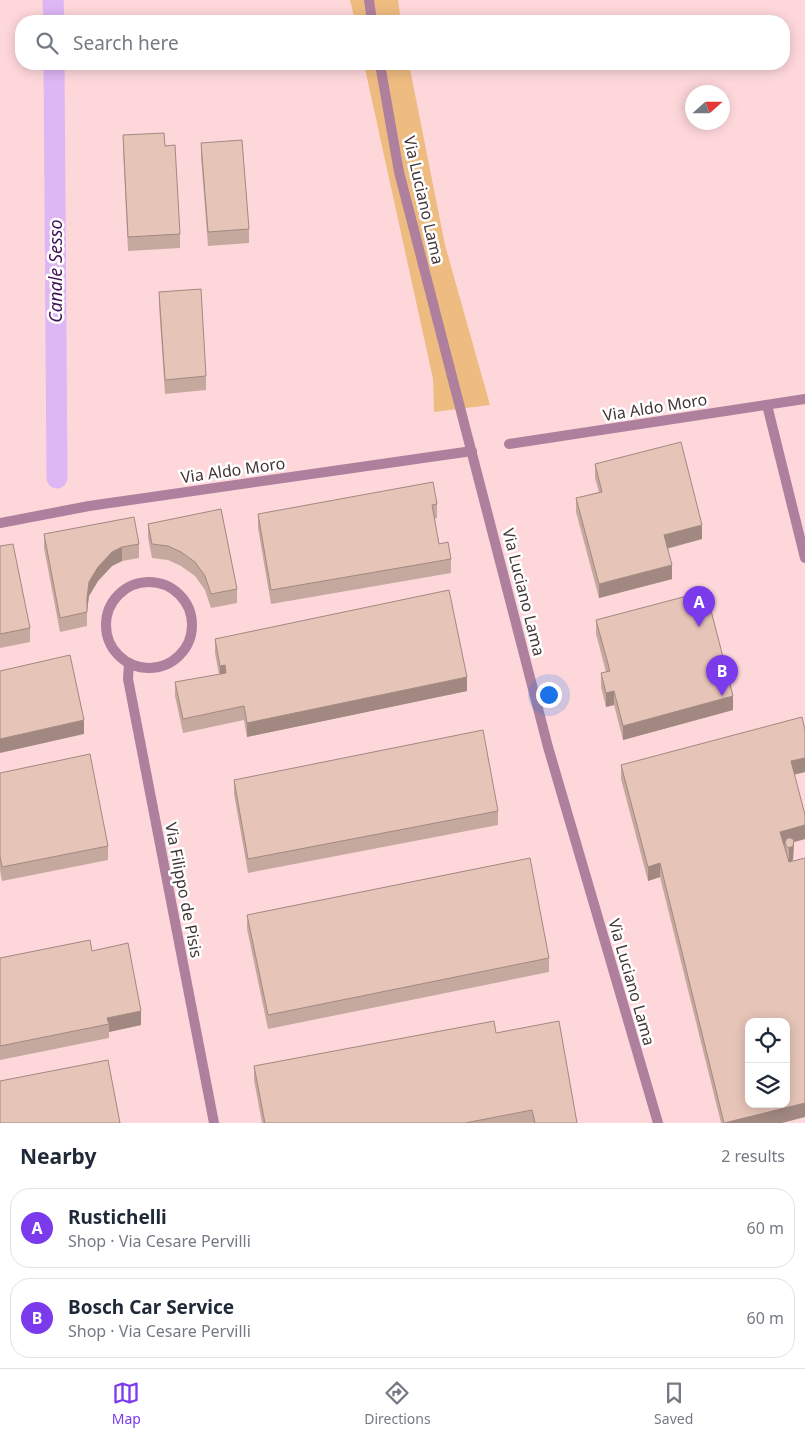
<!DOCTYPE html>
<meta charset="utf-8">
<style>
:root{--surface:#fff;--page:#f6f6f7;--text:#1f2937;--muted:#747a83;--line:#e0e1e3;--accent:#7c3aed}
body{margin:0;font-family:"Noto Sans",sans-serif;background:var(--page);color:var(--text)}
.controls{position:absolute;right:15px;bottom:15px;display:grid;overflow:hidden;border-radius:10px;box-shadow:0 2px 12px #0003}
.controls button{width:45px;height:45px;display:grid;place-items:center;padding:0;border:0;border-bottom:1px solid var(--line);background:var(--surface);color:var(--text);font:25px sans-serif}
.compass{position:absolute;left:685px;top:85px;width:45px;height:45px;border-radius:50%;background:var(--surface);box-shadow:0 2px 12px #0003;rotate:69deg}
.you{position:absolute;left:548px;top:694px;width:18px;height:18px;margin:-12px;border:4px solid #fff;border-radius:50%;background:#1a73e8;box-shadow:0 0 0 8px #1a73e833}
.badge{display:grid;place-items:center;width:32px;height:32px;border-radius:50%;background:var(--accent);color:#fff;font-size:16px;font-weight:700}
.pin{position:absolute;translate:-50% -41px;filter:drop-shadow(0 1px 2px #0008)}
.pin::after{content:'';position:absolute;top:26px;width:18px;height:15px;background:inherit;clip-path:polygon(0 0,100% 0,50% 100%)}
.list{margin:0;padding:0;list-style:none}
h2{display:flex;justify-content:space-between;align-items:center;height:65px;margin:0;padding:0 20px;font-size:21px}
h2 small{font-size:16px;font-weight:400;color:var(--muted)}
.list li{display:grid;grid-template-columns:32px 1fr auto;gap:15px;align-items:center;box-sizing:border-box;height:80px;margin:0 10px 10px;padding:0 10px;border:1px solid var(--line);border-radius:20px}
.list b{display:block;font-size:19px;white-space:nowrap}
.list p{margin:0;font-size:16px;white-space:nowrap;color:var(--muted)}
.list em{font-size:16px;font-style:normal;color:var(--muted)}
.icon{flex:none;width:28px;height:28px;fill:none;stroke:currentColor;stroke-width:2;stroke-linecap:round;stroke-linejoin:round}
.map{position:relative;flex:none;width:805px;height:1123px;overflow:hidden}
.search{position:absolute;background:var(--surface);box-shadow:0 2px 12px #0003;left:15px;right:15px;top:15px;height:55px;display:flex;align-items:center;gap:12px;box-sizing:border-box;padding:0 18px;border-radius:20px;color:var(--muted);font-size:19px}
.sheet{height:245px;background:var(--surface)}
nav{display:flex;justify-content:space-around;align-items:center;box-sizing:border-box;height:70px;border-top:1px solid var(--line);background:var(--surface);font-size:14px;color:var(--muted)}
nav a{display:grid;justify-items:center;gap:2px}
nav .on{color:var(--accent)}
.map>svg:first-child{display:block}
</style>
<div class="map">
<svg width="805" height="1123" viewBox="0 0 805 1123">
<rect width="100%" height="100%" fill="#fed7db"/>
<g fill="#eebb81">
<polygon points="350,0 398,0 401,21 355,21"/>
<polygon points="364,64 409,64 445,245 490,405 434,412 433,379"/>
</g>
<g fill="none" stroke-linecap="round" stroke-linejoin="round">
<g stroke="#ddb6f4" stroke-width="21">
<polyline points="53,0 54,21"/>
<polyline points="54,64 57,478"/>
</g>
<g stroke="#af809d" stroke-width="10">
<polyline points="369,0 372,21"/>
<polyline points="380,64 399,172 548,747 658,1123"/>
<polyline points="767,405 805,558"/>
<polyline points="509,444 805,399"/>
<polyline points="0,523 89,506 472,451"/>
<circle cx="149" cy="625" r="43"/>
<polyline points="129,663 128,679 214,1123"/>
</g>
</g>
<g fill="#c6a99e">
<polygon points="123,135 165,146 180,234 180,248 128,251 123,149"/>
<polygon points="201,143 249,229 249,243 208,246 201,157"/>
<polygon points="159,292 206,376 206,390 165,394 159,306"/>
<polygon points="595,464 702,539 667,549 672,579 599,598 576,512 576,498 599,492 595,478"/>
<polygon points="437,504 437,518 434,519 439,544 451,559 451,573 271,604 258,528 258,514"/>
<polygon points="148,524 237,589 237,603 211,608 205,590 195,576 181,566 168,560 152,558 148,538"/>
<polygon points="44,534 139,544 139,558 122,561 112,566 98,581 89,596 87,610 87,626 60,632 44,548"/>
<polygon points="0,546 30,628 30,642 0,648"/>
<polygon points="596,620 733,710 623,740 614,705 606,707 601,687 601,673 606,672 596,634"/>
<polygon points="215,639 467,691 247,737 244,720 183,733 175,696 175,682 219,675 215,653"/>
<polygon points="805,730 805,772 794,775 805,815 805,839 794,842 793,860 789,862 788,861 782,1123 721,1123 660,877 648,881 621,779 621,765"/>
<polygon points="0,773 108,846 108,860 2,881 0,870"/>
<polygon points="234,780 498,811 498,825 248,873 234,794"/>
<polygon points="247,915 549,958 549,972 268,1029 247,929"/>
<polygon points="0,958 141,1025 109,1032 109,1038 0,1060"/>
<polygon points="496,1033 577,1123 262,1123 254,1080 254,1066"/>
</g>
<g fill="#a18981">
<polygon points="702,525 702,539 664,549 664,535"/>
<polygon points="122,547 122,561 112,566 98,581 89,596 87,612 87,598 89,582 98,567 112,552"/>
<polygon points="672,565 672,579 599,598 599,584"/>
<polygon points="225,665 225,679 220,680 220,666"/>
<polygon points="467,677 467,691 247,737 247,723"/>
<polygon points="614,691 614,705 606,707 606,693"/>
<polygon points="733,696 733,710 623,740 623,726"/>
<polygon points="84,720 84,734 0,753 0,739"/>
<polygon points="805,758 805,772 791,775 791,761"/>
<polygon points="805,825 805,839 794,842 793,860 789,862 789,848 785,842 785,844 780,846 780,832"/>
<polygon points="660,863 660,877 648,881 648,867"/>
<polygon points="141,1011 141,1025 109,1032 109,1024 107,1018"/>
<polygon points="805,1103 805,1117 782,1123 724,1123"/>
</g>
<g fill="#e6c4b8" stroke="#a18981" fill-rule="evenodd">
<polygon points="164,133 165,146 175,145 180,234 128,237 123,135"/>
<polygon points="242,140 249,229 208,232 201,143"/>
<polygon points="201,289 206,376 165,380 159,292"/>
<polygon points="681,442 702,525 664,535 672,565 599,584 576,498 602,492 595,464"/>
<polygon points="433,482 437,504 432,505 439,544 448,542 451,559 271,590 258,514"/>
<polygon points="221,509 237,589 211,594 205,576 195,562 181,552 168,546 152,544 148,524"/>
<polygon points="134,517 139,544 122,547 112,552 98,567 89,582 87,598 87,612 60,618 44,534"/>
<polygon points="13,544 30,628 0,634 0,546"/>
<polygon points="449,590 467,677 247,723 244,706 183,719 175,682 226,673 225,665 220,666 215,639"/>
<polygon points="706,591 733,696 623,726 614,691 606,693 601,673 610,671 596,620"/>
<polygon points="70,655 84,720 0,739 0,671"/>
<path d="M802 717 805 730V758L791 761 805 815V825L780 832 789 862 805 858V1103L724 1123 660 863 648 867 621 765ZM749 1022H786V1104H749Z"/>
<polygon points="483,730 498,811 248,859 234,780"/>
<polygon points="90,754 108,846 2,867 0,856 0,773"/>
<polygon points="787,838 791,838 794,840 793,846 789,848 786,846 785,842"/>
<polygon points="530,858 549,958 268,1015 247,915"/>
<polygon points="90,940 92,951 128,943 141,1011 107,1018 109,1024 0,1046 0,958"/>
<polygon points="494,1021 496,1033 559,1021 577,1123 535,1123 532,1110 465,1123 265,1123 254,1066"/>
<polygon points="108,1060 120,1123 0,1123 0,1081"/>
</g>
<g text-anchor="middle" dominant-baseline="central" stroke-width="5" stroke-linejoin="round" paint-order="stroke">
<g font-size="16" fill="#433436" stroke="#fff">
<text transform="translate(424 200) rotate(77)">Via Luciano Lama</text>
<text transform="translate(655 407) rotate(-9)">Via Aldo Moro</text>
<text transform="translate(233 470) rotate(-8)">Via Aldo Moro</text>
<text transform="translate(524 592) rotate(76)">Via Luciano Lama</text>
<text transform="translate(184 890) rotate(79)">Via Filippo de Pisis</text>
<text transform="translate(632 982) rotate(74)">Via Luciano Lama</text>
</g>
<g font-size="18" font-style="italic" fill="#421059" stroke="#fff">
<text transform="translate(55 271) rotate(-90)">Canale Sesso</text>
</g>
</g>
</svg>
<div class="controls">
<button><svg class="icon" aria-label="locate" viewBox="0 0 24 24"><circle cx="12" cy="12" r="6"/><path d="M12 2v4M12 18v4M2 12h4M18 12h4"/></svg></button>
<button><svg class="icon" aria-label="layers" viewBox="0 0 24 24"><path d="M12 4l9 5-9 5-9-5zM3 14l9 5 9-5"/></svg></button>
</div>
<svg class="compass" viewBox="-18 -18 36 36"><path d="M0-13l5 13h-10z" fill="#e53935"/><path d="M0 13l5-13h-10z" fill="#747a83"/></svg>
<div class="you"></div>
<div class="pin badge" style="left:699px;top:627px">A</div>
<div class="pin badge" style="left:722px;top:696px">B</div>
<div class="search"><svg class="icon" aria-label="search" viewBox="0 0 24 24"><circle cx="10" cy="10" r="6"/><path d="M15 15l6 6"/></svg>Search here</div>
</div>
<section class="sheet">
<h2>Nearby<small>2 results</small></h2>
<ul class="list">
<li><span class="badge">A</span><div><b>Rustichelli</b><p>Shop · Via Cesare Pervilli</p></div><em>60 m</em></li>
<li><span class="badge">B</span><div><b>Bosch Car Service</b><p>Shop · Via Cesare Pervilli</p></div><em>60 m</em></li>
</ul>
</section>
<nav>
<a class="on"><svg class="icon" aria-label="map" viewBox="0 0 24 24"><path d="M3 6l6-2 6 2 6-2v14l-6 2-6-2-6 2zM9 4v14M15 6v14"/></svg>Map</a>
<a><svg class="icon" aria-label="directions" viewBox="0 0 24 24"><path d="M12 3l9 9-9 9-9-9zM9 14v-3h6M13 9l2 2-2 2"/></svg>Directions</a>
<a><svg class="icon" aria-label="saved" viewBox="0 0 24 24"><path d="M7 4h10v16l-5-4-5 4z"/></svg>Saved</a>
</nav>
